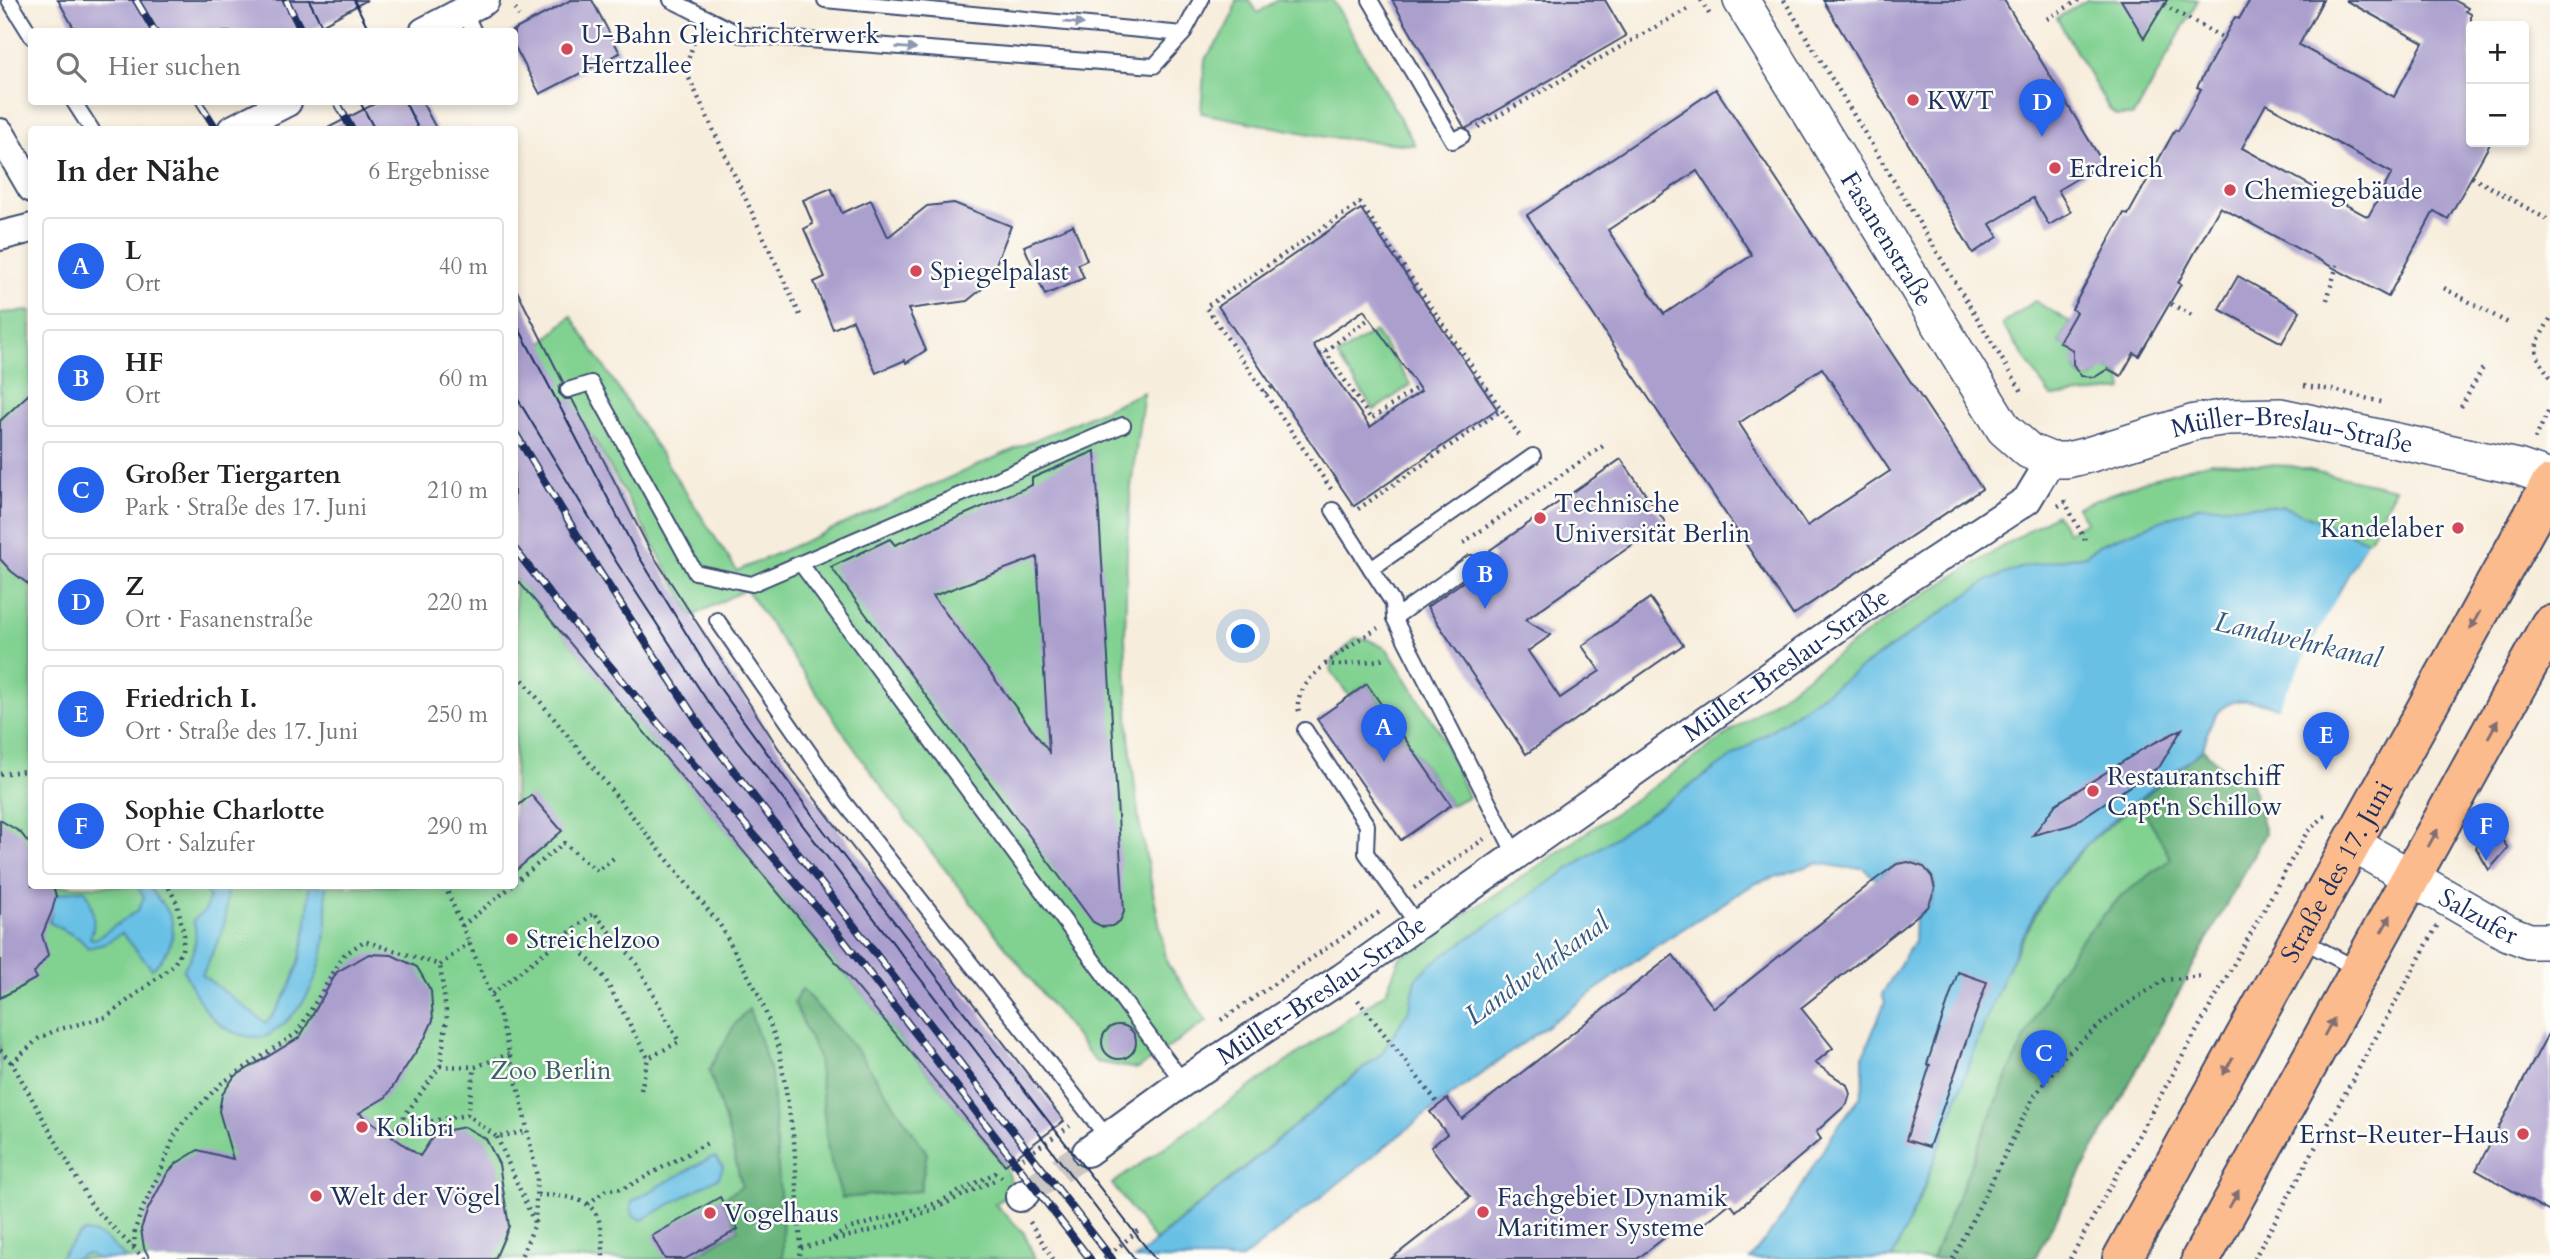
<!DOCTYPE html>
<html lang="de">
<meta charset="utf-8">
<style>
:root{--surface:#fff;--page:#f6f6f6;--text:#222;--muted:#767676;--line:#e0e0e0;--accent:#2563eb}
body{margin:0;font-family:Cardo,serif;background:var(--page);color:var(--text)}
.controls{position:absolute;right:21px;top:21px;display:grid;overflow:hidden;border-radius:7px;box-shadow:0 4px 10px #0003}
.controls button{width:63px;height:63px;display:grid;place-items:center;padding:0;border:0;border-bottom:2px solid var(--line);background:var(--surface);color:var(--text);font:35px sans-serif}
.you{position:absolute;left:1244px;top:637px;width:24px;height:24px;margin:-18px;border:5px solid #fff;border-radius:50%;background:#1a73e8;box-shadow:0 0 0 10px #1a73e833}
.badge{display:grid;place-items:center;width:46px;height:46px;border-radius:50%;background:var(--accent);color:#fff;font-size:23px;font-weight:700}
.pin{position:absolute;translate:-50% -58px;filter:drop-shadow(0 2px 4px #0008)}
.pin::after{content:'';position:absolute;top:37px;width:24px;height:21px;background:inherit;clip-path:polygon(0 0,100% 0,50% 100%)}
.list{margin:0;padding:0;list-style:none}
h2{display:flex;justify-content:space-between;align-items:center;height:91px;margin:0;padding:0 28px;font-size:30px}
h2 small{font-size:23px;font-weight:400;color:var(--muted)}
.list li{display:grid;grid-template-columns:46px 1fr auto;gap:21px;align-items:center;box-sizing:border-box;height:98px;margin:0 14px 14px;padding:0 14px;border:2px solid var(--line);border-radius:7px}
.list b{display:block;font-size:26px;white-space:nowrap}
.list p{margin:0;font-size:23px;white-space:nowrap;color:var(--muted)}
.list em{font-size:23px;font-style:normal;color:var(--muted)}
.icon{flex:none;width:38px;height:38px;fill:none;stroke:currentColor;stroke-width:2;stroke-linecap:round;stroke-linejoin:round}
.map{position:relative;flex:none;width:2550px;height:1259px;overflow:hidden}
.search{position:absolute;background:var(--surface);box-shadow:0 4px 10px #0003;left:28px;top:28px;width:490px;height:77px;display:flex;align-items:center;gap:18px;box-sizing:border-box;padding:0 24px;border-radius:7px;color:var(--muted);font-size:26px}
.panel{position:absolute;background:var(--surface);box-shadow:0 4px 10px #0003;left:28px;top:126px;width:490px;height:763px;border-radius:7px}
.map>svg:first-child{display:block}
</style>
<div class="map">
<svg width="2550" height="1259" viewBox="0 0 2550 1259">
<rect width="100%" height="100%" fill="#fdfcf7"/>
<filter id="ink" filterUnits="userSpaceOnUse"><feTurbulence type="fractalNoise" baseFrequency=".0143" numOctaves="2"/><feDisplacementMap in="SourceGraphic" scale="14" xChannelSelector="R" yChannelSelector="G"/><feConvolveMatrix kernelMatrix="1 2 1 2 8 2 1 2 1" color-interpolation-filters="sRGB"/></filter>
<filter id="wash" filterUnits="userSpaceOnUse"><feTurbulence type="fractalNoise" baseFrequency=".00686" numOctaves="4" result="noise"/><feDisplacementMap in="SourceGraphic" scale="28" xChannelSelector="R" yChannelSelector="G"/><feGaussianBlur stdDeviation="1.57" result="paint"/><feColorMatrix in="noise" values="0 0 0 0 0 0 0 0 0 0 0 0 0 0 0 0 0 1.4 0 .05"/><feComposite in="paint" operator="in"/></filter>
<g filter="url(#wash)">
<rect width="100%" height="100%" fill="#f7eddc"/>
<g fill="#81d191" stroke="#4e8078" stroke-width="2">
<polygon points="1236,0 1249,0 1258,13 1277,0 1333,0 1415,145 1326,137 1201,113 1205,59 1221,37 1233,14"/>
<polygon points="2087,0 2198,0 2139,108 2132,116 2117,116 2109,109 2057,18"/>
<path d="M2035 301 2070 322 2059 342 2075 351C2070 364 2079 386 2096 376 2099 374 2102 370 2104 367L2121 376 2123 390 2051 397 2002 324Z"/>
<polygon points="31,311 32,886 514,886 515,576 1005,1165 1014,1191 995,1204 1024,1233 1035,1259 0,1259 0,313"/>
<polygon points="571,316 737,571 1144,392 1131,486 1127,550 1125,639 1129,736 1139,821 1167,963 1207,1021 1138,1069 1096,1062 907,821 863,761 746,589 693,616 593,437 515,502 515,362 543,342"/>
<polygon points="1375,331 1411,385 1374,410 1337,356"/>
<polygon points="2211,462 2291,466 2395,489 2368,541 2283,506 2199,506 2099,545 2086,555 2066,559 1416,979 1410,1008 1382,1053 1155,1241 1112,1184 1386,992 1400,957 1516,881 1676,771 1905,606 2056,514 2068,532 2086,522 2077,507 2153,478"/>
<polygon points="1356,638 1369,640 1387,649 1440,732 1468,797 1451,805 1367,684 1349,696 1331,671 1332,661"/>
<polygon points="2203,749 2223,769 2252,783 2265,833 2034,1259 1892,1259 1923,1191 1998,985 2050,888 2088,843"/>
</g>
<g fill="#68b37b" stroke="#42716c" stroke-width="2">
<polygon points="2203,749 2223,769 2252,783 2265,833 2034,1259 1932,1259 2009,1072 2052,981 2078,943 2121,896 2171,859 2139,801"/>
<polygon points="802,989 860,1054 927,1153 920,1191 842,1198 828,1152 818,1058 794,1002"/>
<polygon points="749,1009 771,1073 783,1234 783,1259 689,1259 738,1229 722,1199 742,1186 727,1127 709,1070 735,1024"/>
</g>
<g fill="#68c0e5" stroke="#4278a2" stroke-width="2">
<path d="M2199 506H2283L2368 541 2338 593 2550 641V765L2276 707C2245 697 2220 695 2208 731 2205 741 2205 748 2197 754 2146 795 2085 834 2049 890 1990 983 1964 1090 1922 1191 1913 1214 1902 1236 1892 1259H1750L1783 1216 1837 1127 1860 1097 1863 1085V1056L1885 1002 1882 994 1914 941 1915 918C1922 912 1930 907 1933 898 1941 877 1921 856 1899 864 1891 866 1884 874 1876 879L1863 868H1846L1817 863 1754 884 1659 944 1425 1115 1242 1259H1135L1382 1053 1410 1008 1416 979 1431 964 1989 580 2023 567 2086 555 2099 545Z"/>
<path d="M137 886H149C154 894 160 901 166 909 181 930 169 954 152 969L122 933 104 944 88 948 80 939 49 922 55 894C66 894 75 888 85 890 92 899 97 928 90 937L91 939 97 938 138 910 144 897Z"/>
<path d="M204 886H227L225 921 221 935 202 975 266 1023C299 988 309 932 309 886H326C325 896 327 907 327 918 325 967 309 1012 265 1037 218 1040 200 1006 183 969 194 955 199 938 193 920L205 911 209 898Z"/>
<polygon points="716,1157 723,1167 719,1177 642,1220 633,1215 631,1208 632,1201 710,1158"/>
<path d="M84 1232C105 1233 113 1245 126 1259H97L89 1254 81 1255 77 1259H58C67 1250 73 1238 84 1232Z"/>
</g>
<polygon fill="#f7eddc" points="2369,538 2371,543 2343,591 2550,637 2550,769 2287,713 2277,709"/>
<g id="blocks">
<g fill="#ab9fce" fill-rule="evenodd">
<polygon points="58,0 367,0 309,32 76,32"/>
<polygon points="571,0 592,0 620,53 540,94 514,45 514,32 510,32"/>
<polygon points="1392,0 1605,0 1626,36 1467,128 1464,127"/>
<polygon points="1823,0 2004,0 2103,163 2058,190 2071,212 2049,225 2033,198 1990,224 1998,237 1973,253"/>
<polygon points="2121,0 2167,0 2144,38"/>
<path d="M2250 0H2323L2299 45 2394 97 2423 43 2345 0H2454L2468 8 2466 11 2471 14V142H2491L2448 219 2434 211 2388 297 2220 207 2178 283 2181 284 2139 356 2134 353 2121 376 2108 369 2095 377 2081 376 2073 364V350L2059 342 2076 312 2072 309 2124 213 2128 215 2175 130 2178 131 2201 89 2197 87 2235 17 2239 19ZM2266 104 2392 173 2368 217 2242 148Z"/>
<path d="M1716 89 1982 489 1793 615 1527 215ZM1697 171 1752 255 1664 314 1608 230ZM1822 368 1890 471 1807 526 1739 423Z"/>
<polygon points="378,102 422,102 437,130 324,130"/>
<polygon points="831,188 842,213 871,200 888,237 927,206 954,203 1011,226 988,284 967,301 908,309 926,350 906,363 905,360 876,373 853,320 833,329 814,282 825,277 804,229 813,224 803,200"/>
<path d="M1361 209 1497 409 1354 506 1218 306ZM1364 310 1421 391 1370 427 1313 345Z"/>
<polygon points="1073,225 1087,260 1078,264 1084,278 1045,295 1024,246"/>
<polygon points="2238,276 2300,311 2282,343 2219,309"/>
<polygon points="514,285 563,382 559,387 559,393 565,399 572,399 651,552 792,769 1064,1121 1005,1165 514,576"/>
<polygon points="32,391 32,587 11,571 0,559 0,421"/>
<path d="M1095 451 1124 912 1120 921 1112 926 1103 927 1093 922 831 567 890 539 895 545 1032 485V478ZM1037 557 1049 752 933 596Z"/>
<polygon points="1621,459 1665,522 1525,620 1551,635 1528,651 1560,698 1600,671 1582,646 1650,598 1683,645 1526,754 1427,607 1495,559 1490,550"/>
<polygon points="1367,684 1451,805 1401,840 1317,719"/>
<polygon points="2182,729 2160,766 2071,825 2033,835 2056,804 2146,747"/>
<polygon points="531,795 562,831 514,872 514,809"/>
<polygon points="0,820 20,832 32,847 32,886 53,886 56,896 52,911 42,935 48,955 34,973 37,978 0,998"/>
<polygon points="2484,831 2494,836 2498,835 2508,848 2489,870 2476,848"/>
<polygon points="1908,862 1924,867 1932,877 1935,889 1928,907 1801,1008 1833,1048 1815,1063 1847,1085 1850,1094 1847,1104 1816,1132 1821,1139 1736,1211 1730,1203 1706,1222 1676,1229 1637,1259 1391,1259 1470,1197 1431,1147 1447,1134 1430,1112 1447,1099 1462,1119 1673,955 1714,1008 1876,879 1897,864"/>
<polygon points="369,954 392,955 417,967 431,991 433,1020 425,1038 386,1097 359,1113 420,1156 432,1138 444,1131 465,1127 486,1139 499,1164 509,1226 495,1259 150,1259 144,1248 141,1229 148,1209 168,1172 177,1163 198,1150 233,1159 219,1111 222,1095 234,1077 300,1037 337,972"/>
<polygon points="1958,972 1987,982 1929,1147 1906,1140 1930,1065 1927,1064"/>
<circle cx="1119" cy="1042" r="17"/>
<polygon points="2550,1030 2550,1212 2476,1170"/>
<polygon points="720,1197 738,1229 685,1259 665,1259 652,1236"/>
</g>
</g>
</g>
<g filter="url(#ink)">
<use href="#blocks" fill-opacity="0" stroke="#3c4c71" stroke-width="2"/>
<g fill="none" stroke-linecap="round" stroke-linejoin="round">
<polyline stroke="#cbc7c3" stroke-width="28" stroke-dasharray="28 14" stroke-linecap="butt" points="1025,1193 1087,1152"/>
<g stroke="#3c4c71" stroke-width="18">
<g id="service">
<polyline points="9,0 32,37"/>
<polyline points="671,0 741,35 1154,66 1183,34 1201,0"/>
<polyline points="825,0 1183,34"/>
<polyline points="1370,0 1453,141 1462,136"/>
<polyline points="464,11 474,32"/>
<polyline points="74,102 92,130"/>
<polyline points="568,390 591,383 695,572 752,584 1123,425"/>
<polyline points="1333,510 1393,603 1394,618 1515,854"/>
<polyline points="801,564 1183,1082"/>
<polyline points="1371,569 1533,456"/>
<polyline points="1394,618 1471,563"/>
<polyline points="717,620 843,801 1107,1137"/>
<polyline points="1305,730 1367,825 1366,853 1417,924"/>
<polyline points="2300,939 2359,970"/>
</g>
</g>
<g stroke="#3c4c71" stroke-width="32">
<g id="minor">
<polyline points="424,32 485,0"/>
<polyline points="232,130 287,102"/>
<polyline points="0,133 32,188"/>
<polyline points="0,236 32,228"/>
<path id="s1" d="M1087 1152 1183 1082 1342 978 1898 585 2027 500 2051 460"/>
<polyline points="1020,1197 1025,1193"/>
</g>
</g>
<g stroke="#3c4c71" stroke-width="38">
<g id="tertiary">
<path id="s2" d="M1741 0 2004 429 2029 451 2051 460H2067L2088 455 2195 422 2228 417 2281 416 2518 467 2550 478"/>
<path id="s3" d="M2351 843 2508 933 2529 941H2550"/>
</g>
</g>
<g stroke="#3c4c71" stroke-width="42">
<g id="primary">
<path id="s4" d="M2122 1259 2550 485"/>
<polyline points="2201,1259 2550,625"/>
</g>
</g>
<g stroke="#3c4c71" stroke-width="4.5" stroke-dasharray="2 5" stroke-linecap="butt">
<polyline points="1701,0 1711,17"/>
<polyline points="1784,0 2022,392"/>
<polyline points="2164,5 2223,38"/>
<polyline points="515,9 519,16"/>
<polyline points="2047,19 2079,0"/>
<polyline points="696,36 688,60 682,63 800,315"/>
<polyline points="1478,127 1691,7"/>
<polyline points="2472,177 2550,221"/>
<polyline points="2444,288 2508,323"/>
<polyline points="2327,300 2337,265"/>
<polyline points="2171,304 2194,316"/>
<path d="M2550 319C2533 350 2530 347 2550 377"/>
<polyline points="1325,351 1371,419 1418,387"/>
<polyline points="1320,355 1370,318"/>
<polyline points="2304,386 2334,390 2385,403"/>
<polyline points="1265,393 1273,386"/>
<polyline points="2461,407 2484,366"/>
<polyline points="2535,439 2550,408"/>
<polyline points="1331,489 1206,307 1360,203 1521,438"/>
<polyline points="2058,506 2065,502 2087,544"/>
<polyline points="1358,509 1502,410"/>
<polyline points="1463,543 1606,444"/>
<polyline points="1325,664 1339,665 1387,659"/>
<polyline points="514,669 720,925 759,995 779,1048 794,1141 801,1248 798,1259"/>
<path d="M1299 711C1289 680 1357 641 1378 628"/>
<polyline points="0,774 32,770"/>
<polyline points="514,883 564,843 597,871 616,856"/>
<polyline points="445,886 499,1013 521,1100 537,1177 535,1224 520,1259"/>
<polyline points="1414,888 1484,839"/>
<polyline points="462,926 512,886"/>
<polyline points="492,994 594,913 636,962 679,1042 648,1058 604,977 567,935"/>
<polyline points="1358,1000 1439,1105"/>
<polyline points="1221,1020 1381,911"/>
<polyline points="0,1050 12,1063"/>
<polyline points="440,1066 475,1067 509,1054"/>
<polyline points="641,1090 648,1058"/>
<polyline points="467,1115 475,1067"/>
<polyline points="391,1135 440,1066 447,1019 440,965"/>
<polyline points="392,1135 415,1124 467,1115 497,1137 528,1131"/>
<polyline points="497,1137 534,1222"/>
<polyline points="1011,1166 1070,1126"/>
<path d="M538 1195C590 1196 604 1205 603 1259"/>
<polyline points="588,1204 606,1190 623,1189 711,1141"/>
<polyline points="1030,1222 1053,1259"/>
<polyline points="833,1238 848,1229 937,1203 995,1173 1002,1177"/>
<polyline points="134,1247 135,1230 141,1212 161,1170 174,1137 184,1121 222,1083 297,1033 344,955 364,941 440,965 469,943"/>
<polyline points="801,1248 882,1228 934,1209 997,1179"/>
<polyline points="144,1259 92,1206 12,1063 38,1039 56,1030 106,1017 173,966 182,950 184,935 177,903 168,886"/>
<polyline points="1104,1259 1141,1228"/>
<polyline points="1953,1259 2033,1098 2065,1055 2115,1012 2164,980 2204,976"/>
<polyline points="2070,1259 2307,832 2328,813"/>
<polyline points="2254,1259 2437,926"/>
</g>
<use href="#service" stroke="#fff" stroke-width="14"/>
<use href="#minor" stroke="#fff" stroke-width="28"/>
<use href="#tertiary" stroke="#fff" stroke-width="35"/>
<use href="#primary" stroke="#fbbb8d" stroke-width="38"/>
<g stroke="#1b2f5e" stroke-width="2">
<polyline points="309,0 325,32"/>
<polyline points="354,0 370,32"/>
<polyline points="360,102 375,130"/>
<polyline points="405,102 419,130"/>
<polyline points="514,319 635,550 719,687 824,831 1155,1259"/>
<polyline points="514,393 617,563 706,699 1135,1259"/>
</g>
<g stroke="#1b2f5e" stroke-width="8">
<g id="rail">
<polyline points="136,0 155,32"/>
<polyline points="286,0 302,32"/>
<polyline points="199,102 217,130"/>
<polyline points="337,102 352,130"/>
<polyline points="514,431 599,571 707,736 1112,1259"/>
<polyline points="514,548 556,602 669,736 831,924 1090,1259"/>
</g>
</g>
<use href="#rail" stroke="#fdfcf7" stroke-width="5" stroke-dasharray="16" stroke-linecap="butt"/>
</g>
<defs><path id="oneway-solid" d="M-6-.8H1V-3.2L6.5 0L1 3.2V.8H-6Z" transform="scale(1.75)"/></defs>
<g fill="#8d97ae">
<use href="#oneway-solid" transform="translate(1074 23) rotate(6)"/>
<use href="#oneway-solid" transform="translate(906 48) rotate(4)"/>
</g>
<g fill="#806e73">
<use href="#oneway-solid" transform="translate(2475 620) rotate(119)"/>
<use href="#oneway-solid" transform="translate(2493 729) rotate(-61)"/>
<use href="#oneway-solid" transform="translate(2433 838) rotate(-61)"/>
<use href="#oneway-solid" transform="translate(2386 924) rotate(-61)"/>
<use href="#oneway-solid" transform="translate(2329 1027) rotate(-61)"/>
<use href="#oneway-solid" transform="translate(2228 1066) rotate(119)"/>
<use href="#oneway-solid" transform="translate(2234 1199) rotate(-61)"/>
</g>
</g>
<g fill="#d1495b" stroke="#fdfcf7" stroke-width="2.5">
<circle cx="567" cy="49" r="7"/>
<circle cx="1913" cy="100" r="7"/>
<circle cx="2055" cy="168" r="7"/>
<circle cx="2230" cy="190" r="7"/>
<circle cx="916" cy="271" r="7"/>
<circle cx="1540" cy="518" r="7"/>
<circle cx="2458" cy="528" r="7"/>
<circle cx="2093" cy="791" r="7"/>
<circle cx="512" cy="939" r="7"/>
<circle cx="362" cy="1127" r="7"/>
<circle cx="2523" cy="1134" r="7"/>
<circle cx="316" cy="1196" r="7"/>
<circle cx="1483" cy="1212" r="7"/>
<circle cx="710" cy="1213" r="7"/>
</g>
<g text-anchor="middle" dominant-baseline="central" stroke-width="5" stroke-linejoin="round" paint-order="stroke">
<g font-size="26" fill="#1b2f5e" stroke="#fdfcf7" text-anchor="start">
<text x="581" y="34">U-Bahn Gleichrichterwerk<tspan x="581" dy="30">Hertzallee</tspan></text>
<text x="1927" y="100">KWT</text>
<text x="2069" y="168">Erdreich</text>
<text x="2244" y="190">Chemiegebäude</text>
<text x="930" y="271">Spiegelpalast</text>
<text x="1554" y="503">Technische<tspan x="1554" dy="30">Universität Berlin</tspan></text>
<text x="2444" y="528" text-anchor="end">Kandelaber</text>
<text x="2107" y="776">Restaurantschiff<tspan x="2107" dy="30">Capt'n Schillow</tspan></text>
<text x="526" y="939">Streichelzoo</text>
<text x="376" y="1127">Kolibri</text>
<text x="2509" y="1134" text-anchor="end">Ernst-Reuter-Haus</text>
<text x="330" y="1196">Welt der Vögel</text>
<text x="1497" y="1197">Fachgebiet Dynamik<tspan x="1497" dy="30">Maritimer Systeme</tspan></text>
<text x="724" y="1213">Vogelhaus</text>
</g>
<g font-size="26" fill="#1b2f5e" stroke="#fdfcf7">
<text stroke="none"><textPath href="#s2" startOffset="280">Fasanenstraße</textPath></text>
<text stroke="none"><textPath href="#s2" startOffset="808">Müller-Breslau-Straße</textPath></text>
<text stroke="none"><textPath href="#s1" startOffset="852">Müller-Breslau-Straße</textPath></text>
<text stroke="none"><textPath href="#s4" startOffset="443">Straße des 17. Juni</textPath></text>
<text stroke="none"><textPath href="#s3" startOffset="147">Salzufer</textPath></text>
<text stroke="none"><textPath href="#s1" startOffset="285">Müller-Breslau-Straße</textPath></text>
</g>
<g font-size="26" fill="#3a606d" stroke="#fdfcf7">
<text x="551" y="1070">Zoo Berlin</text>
</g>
<g font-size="28" font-style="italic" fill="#325a86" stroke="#fdfcf7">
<text transform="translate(2298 640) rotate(13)">Landwehrkanal</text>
<text transform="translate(1537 969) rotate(-36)">Landwehrkanal</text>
</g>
</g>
</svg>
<div class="controls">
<button>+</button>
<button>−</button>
</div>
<div class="you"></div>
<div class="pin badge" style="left:1384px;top:762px">A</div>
<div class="pin badge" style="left:1485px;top:609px">B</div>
<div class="pin badge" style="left:2044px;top:1088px">C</div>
<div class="pin badge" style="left:2042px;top:137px">D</div>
<div class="pin badge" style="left:2326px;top:770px">E</div>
<div class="pin badge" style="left:2486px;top:861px">F</div>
<div class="search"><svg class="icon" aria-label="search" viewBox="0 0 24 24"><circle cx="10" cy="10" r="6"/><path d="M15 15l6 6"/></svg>Hier suchen</div>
<section class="panel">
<h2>In der Nähe<small>6 Ergebnisse</small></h2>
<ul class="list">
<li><span class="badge">A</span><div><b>L</b><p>Ort</p></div><em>40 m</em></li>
<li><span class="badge">B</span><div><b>HF</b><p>Ort</p></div><em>60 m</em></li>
<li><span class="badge">C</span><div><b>Großer Tiergarten</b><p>Park · Straße des 17. Juni</p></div><em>210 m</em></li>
<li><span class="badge">D</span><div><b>Z</b><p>Ort · Fasanenstraße</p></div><em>220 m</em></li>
<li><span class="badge">E</span><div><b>Friedrich I.</b><p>Ort · Straße des 17. Juni</p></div><em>250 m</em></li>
<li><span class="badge">F</span><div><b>Sophie Charlotte</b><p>Ort · Salzufer</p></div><em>290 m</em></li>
</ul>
</section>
</div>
